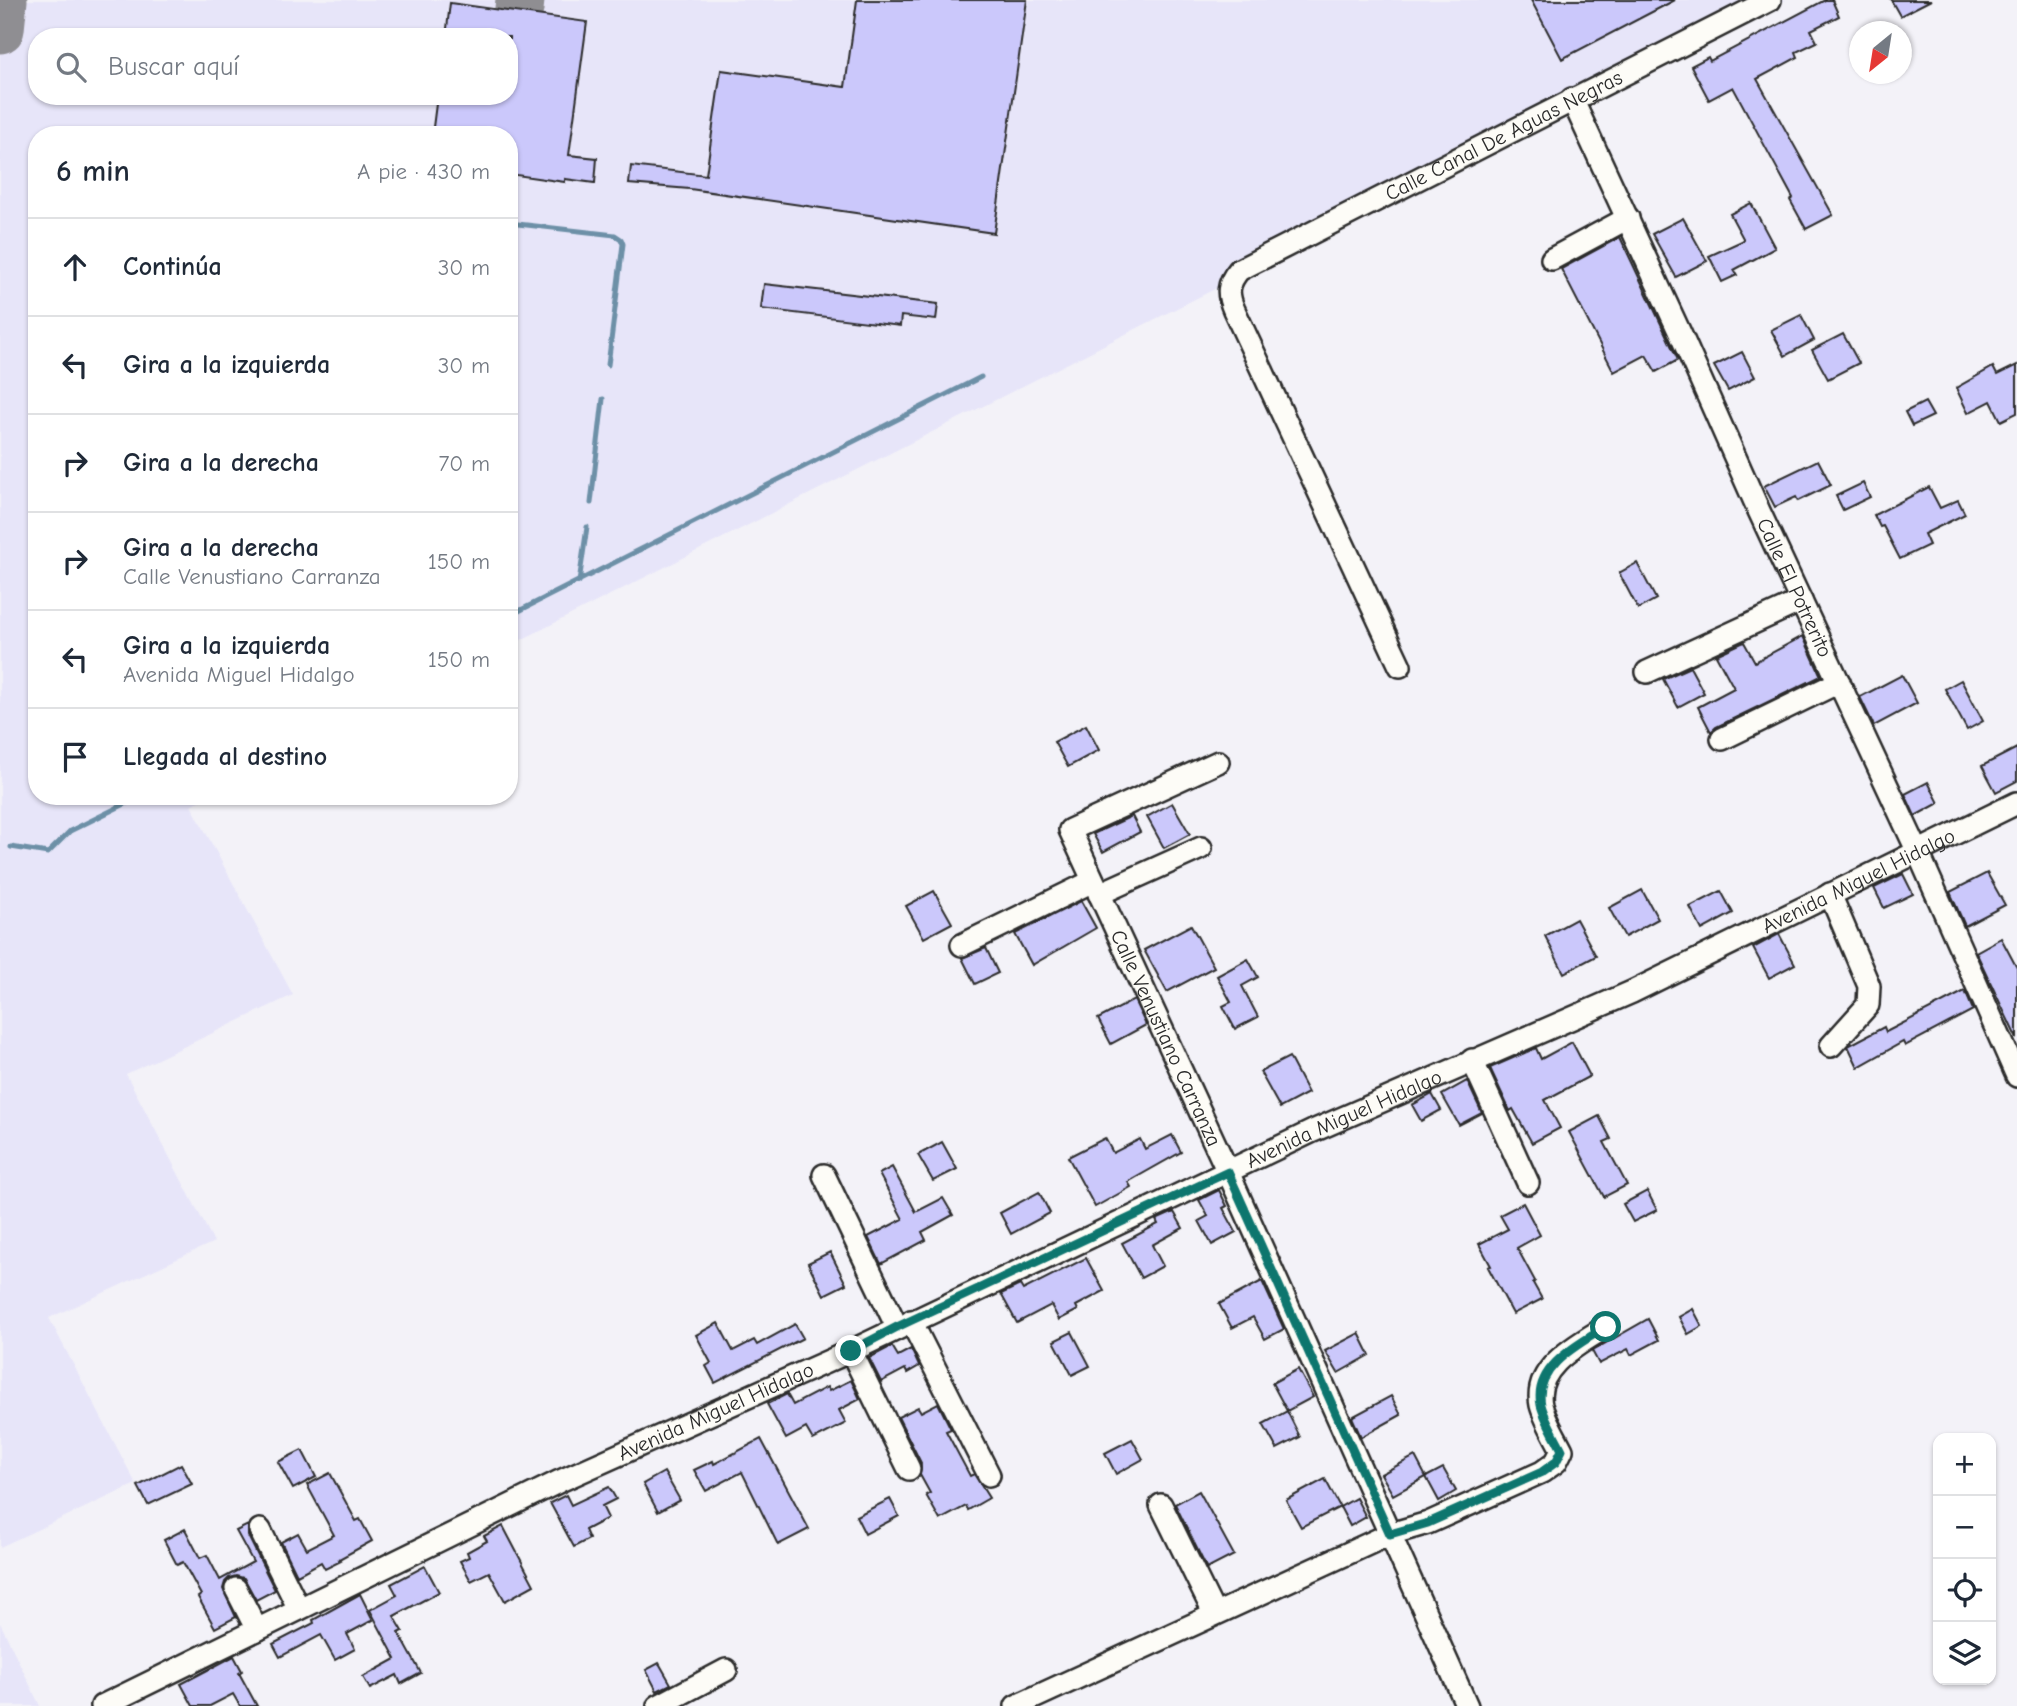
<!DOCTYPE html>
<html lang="es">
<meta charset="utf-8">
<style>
:root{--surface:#fff;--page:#f6f6f7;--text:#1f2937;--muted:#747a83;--line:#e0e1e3}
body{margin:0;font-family:"Comic Neue",sans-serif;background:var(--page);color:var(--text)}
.controls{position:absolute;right:21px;bottom:21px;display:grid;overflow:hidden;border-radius:14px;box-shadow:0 2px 5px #0004}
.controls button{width:63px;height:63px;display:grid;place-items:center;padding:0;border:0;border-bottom:2px solid var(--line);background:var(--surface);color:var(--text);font:35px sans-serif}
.compass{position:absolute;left:1849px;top:21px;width:63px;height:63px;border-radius:50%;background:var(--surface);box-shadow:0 2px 5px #0004;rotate:210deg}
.stop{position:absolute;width:21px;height:21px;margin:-16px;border:5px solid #0f766e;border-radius:50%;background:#fff}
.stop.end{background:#0f766e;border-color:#fff;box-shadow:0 2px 7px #0008}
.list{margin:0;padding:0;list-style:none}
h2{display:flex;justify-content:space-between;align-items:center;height:91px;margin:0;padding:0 28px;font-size:30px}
h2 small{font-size:23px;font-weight:400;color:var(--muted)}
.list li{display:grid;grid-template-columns:46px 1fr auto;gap:21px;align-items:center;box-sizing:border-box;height:98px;padding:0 28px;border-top:2px solid var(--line)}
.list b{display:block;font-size:26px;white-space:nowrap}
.list p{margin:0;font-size:23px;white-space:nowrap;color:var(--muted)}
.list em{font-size:23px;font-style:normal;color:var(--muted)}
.icon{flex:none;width:38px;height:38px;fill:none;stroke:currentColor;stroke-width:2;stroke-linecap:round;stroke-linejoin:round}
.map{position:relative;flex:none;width:2017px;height:1706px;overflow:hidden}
.search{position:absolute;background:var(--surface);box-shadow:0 2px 5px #0004;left:28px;top:28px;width:490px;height:77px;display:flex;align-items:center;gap:18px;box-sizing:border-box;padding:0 24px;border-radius:28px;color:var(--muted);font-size:26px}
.panel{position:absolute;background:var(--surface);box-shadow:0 2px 5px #0004;left:28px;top:126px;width:490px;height:679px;border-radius:28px}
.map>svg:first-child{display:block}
</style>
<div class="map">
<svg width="2017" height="1706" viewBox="0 0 2017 1706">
<rect width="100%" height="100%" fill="#f3f2f8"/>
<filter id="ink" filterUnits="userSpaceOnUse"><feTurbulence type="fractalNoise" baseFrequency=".0143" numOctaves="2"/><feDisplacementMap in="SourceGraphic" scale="14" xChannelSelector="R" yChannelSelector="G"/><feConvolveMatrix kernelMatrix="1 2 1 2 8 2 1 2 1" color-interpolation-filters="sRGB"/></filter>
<g filter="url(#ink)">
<g fill="#e7e5f9" fill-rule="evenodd">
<path d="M0 0H1786L509 646V135H37V796H208L191 805 293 995 126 1074 214 1242 49 1318 136 1484 0 1547ZM37 37H509V96H37Z"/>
<polygon points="0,1623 7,1637 40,1706 0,1706"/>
</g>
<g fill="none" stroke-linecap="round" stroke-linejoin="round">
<g stroke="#6d90a7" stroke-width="5">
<polyline points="509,223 615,235 621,239 623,244 608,365"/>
<polyline points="591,503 603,399"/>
<polyline points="579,582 587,527"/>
<polyline points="509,616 981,377"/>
<polyline points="11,847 48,853 70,831 141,796"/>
</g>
<g stroke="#8f8e92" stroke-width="49">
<polyline points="519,9 520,0"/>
<polyline points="0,29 3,0"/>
</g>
</g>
<g fill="#cbc8fb" stroke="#2b2b2b" stroke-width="2">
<polygon points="857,0 1027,0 994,233 690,189 629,184 631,166 706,175 721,70 845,87"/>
<polygon points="1531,0 1675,0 1562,59"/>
<polygon points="1825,0 1832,0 1839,16 1811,30 1817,42 1796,52 1798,57 1757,79 1833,215 1806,229 1790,200 1793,198 1733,87 1709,100 1691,66 1708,57 1710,61"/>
<polygon points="1891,0 1931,0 1900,16"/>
<polygon points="450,3 587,22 569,155 597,158 595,183 565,179 565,182 509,174 509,135 432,135 437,96 509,96 509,37 446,37"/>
<polygon points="1751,203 1775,248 1734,270 1737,275 1722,282 1709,256 1744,240 1730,214"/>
<polygon points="1683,218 1707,261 1676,277 1652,234"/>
<polygon points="1620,237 1678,360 1656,372 1646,355 1614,372 1561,269"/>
<polygon points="764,284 938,304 936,320 901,316 900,326 761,309"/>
<polygon points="1801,315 1814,340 1785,356 1771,330"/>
<polygon points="1843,334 1859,363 1828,379 1812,350"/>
<polygon points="1742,352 1755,377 1728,391 1714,366"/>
<polygon points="2017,365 2017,413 2001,421 1991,401 1968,413 1956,388 1993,367 1997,375"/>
<polygon points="1925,402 1933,416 1912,426 1905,412"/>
<polygon points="1818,460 1831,485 1798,501 1796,497 1775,507 1764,486"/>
<polygon points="1863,483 1870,497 1843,510 1836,496"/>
<polygon points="1929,487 1940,508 1958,500 1965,514 1924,534 1929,545 1900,559 1883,526 1880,527 1874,515"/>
<polygon points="1637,563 1656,599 1638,609 1619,573"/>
<polygon points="1803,636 1821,676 1716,727 1711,732 1698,707 1734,688 1716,655 1744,642 1755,662"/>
<polygon points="1690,667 1704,693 1678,707 1663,679"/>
<polygon points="1902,675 1917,703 1874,726 1860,697"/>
<polygon points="1961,680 1983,721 1967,730 1945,689"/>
<polygon points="1086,725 1099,750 1068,767 1054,742"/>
<polygon points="2017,748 2017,781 1996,792 1982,766"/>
<polygon points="1928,782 1939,803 1915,816 1905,794"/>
<polygon points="1172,803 1190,834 1164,848 1147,817"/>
<polygon points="1132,816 1140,832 1103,852 1093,834"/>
<polygon points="1987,873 2005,905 1965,926 1950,892"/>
<polygon points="1903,874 1913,894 1884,908 1874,888"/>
<polygon points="1642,890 1658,919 1625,937 1609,908"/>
<polygon points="934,891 952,923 924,938 906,906"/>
<polygon points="1721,891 1733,913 1702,930 1690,907"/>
<polygon points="1081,901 1096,928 1032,965 1015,934"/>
<polygon points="1576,919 1596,956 1564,973 1545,936"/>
<polygon points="1191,925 1214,967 1167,992 1144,950"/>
<polygon points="1779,934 1795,964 1769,978 1753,948"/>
<polygon points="2001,938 2017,968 2017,1039 1976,952"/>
<polygon points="986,948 998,973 975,984 962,958"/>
<polygon points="1248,959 1258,977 1242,986 1258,1017 1235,1029 1223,1006 1231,1002 1217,976"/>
<polygon points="1965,991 1973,1010 1905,1046 1903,1042 1858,1067 1848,1046 1884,1027 1886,1032"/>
<polygon points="1134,1000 1146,1025 1111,1044 1098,1019"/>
<polygon points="1572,1042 1590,1076 1545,1100 1560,1128 1532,1143 1513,1109 1510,1111 1490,1068 1536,1048 1541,1059"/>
<polygon points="1289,1057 1308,1093 1280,1108 1260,1072"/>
<polygon points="1467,1081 1482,1113 1459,1125 1442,1095"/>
<polygon points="1432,1094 1441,1110 1421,1121 1412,1105"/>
<polygon points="1599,1116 1611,1139 1604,1142 1627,1185 1604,1197 1569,1132"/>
<polygon points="1172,1135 1181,1152 1128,1182 1131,1187 1095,1207 1068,1157 1105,1138 1113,1153 1140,1139 1145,1149"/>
<polygon points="942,1142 957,1169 933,1181 918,1155"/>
<polygon points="892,1167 916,1212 943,1198 953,1215 922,1232 926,1240 881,1264 868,1237 903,1219 879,1174"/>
<polygon points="1219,1190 1227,1206 1223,1208 1236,1232 1212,1245 1199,1221 1208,1216 1199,1200"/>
<polygon points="1647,1191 1657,1210 1633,1222 1623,1204"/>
<polygon points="1039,1192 1050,1213 1011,1234 1000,1213"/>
<polygon points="1523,1203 1540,1235 1517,1248 1535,1281 1533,1283 1542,1299 1513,1314 1488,1267 1491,1266 1479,1244 1508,1229 1500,1215"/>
<polygon points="1174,1212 1183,1228 1152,1245 1163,1266 1141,1278 1122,1243 1158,1224 1156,1220"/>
<polygon points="830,1252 846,1284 824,1295 808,1263"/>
<polygon points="1086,1258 1104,1291 1076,1306 1078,1310 1059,1320 1051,1305 1017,1323 1001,1294 1020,1285 1023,1290"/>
<polygon points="1262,1281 1284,1329 1265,1339 1253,1317 1232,1328 1219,1304"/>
<polygon points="1693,1309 1702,1326 1688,1334 1679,1317"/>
<polygon points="1648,1319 1659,1340 1631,1355 1628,1349 1599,1364 1592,1351"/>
<polygon points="718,1323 733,1351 754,1340 757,1345 795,1324 803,1338 715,1383 706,1366 711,1363 696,1335"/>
<polygon points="1072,1332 1090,1366 1072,1375 1054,1341"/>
<polygon points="1359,1333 1370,1355 1338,1373 1325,1351"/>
<polygon points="892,1346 898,1356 911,1349 919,1366 907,1373 905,1369 881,1382 869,1358"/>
<polygon points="1298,1369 1313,1397 1287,1411 1272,1383"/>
<polygon points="851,1380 860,1399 839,1410 846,1423 813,1440 806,1428 786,1439 767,1404 787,1394 793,1405 827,1387 829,1391"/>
<polygon points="1391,1396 1401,1415 1361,1437 1352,1417"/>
<polygon points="938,1403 951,1429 946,1431 970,1476 974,1474 989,1498 968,1510 966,1506 940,1520 926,1495 930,1493 920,1475 921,1463 898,1417 918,1407 921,1412"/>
<polygon points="1287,1411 1300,1437 1277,1449 1263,1424"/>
<polygon points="761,1439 809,1529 778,1545 742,1472 706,1491 694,1470 713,1461 714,1464"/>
<polygon points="1132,1439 1143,1459 1116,1474 1105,1453"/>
<polygon points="302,1450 316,1477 293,1489 278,1462"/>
<polygon points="1415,1456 1426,1477 1393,1495 1381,1474"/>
<polygon points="181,1464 192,1484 148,1505 138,1486"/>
<polygon points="1443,1468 1456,1491 1439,1501 1426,1477"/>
<polygon points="664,1472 680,1500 658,1512 643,1484"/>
<polygon points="330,1473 356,1521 360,1519 372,1541 339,1559 341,1561 325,1569 321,1562 297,1575 281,1542 298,1533 307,1549 334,1535 307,1485"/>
<polygon points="1325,1479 1340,1507 1301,1527 1286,1500"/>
<polygon points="609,1487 616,1499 602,1506 608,1518 585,1530 589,1539 574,1547 550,1503 566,1495 571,1505"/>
<polygon points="1199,1491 1234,1555 1207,1569 1175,1504"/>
<polygon points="1356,1498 1366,1517 1350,1526 1340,1507"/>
<polygon points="890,1499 899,1516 865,1534 856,1516"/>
<polygon points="248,1525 248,1536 275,1590 256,1600 244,1578 236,1576 229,1578 225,1582 223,1589 236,1617 215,1628 198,1597 201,1595 183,1562 177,1565 164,1540 185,1529 200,1558 207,1555 220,1580 253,1562 236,1531"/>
<polygon points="503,1526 534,1585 505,1601 489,1572 471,1581 460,1561 469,1557 467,1552 487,1541 484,1536"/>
<polygon points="425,1566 439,1592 394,1616 403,1631 399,1633 421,1673 401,1684 397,1675 370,1689 363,1677 396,1659 370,1610 397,1595 391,1584"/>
<polygon points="360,1594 373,1620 347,1634 355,1649 335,1660 321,1635 280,1657 273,1644 314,1623 313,1620"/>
<polygon points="234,1656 242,1671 239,1673 257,1706 240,1706 233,1694 210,1706 193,1706 181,1684"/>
<polygon points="659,1663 671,1684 657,1691 646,1670"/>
</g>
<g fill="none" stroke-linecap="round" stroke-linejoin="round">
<g stroke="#2b2b2b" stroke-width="26">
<g id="street">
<path id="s1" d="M1572 99 1680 333 1759 511 1917 850 2017 1076"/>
<polyline points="1552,259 1628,218"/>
<path id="s2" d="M1400 666 1234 310C1227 294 1227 284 1239 270L1770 0"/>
<polyline points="1647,672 1801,601"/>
<polyline points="1722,739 1839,682"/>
<path id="s3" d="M1218 762 1070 830 1228 1172 1467 1706"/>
<polyline points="1099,894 1201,848"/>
<polyline points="1830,894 1869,986 1868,1005 1831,1046"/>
<polyline points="962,945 1093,881"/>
<polyline points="1472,1060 1528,1183"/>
<polyline points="824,1175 897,1327"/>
<polyline points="911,1321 989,1475"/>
<polyline points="851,1351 909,1469"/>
<polyline points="1161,1505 1214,1613"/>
<polyline points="260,1530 299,1609"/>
<polyline points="236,1589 257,1630"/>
<path id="s4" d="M102 1706 560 1481 851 1351 1313 1131 1632 992 2017 803"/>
<polyline points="658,1706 726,1670"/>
<path d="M1016 1706 1390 1534 1428 1523 1542 1472 1556 1462 1562 1450C1555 1436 1545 1420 1541 1405 1533 1367 1579 1344 1606 1327"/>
</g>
</g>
<use href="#street" stroke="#fdfcf7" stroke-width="21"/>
</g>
</g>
<g fill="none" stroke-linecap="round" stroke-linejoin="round" filter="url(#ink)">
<path stroke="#0f766e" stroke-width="9" d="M851 1351 897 1327 1228 1172 1390 1534 1428 1523 1542 1472 1556 1462 1562 1450C1555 1436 1545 1420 1541 1405 1533 1367 1579 1344 1606 1327"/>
</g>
<g text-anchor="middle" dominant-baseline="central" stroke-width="5" stroke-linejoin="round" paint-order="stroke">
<g font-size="21" fill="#2b2b2b" stroke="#fdfcf7">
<text stroke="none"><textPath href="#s2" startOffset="733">Calle Canal De Aguas Negras</textPath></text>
<text stroke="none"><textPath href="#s1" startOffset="537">Calle El Potrerito</textPath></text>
<text stroke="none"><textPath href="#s4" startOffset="1941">Avenida Miguel Hidalgo</textPath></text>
<text stroke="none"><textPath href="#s3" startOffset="392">Calle Venustiano Carranza</textPath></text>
<text stroke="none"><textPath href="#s4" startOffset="1374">Avenida Miguel Hidalgo</textPath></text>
<text stroke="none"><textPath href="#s4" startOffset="681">Avenida Miguel Hidalgo</textPath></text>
</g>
</g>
</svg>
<div class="controls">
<button>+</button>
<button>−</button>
<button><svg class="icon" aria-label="locate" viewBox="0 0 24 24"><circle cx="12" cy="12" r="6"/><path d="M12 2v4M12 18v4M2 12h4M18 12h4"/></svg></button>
<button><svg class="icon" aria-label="layers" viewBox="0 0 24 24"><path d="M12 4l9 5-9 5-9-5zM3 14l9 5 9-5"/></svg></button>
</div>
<svg class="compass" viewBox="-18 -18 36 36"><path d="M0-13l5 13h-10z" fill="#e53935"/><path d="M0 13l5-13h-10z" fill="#747a83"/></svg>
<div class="stop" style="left:1606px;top:1327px"></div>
<div class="stop end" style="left:851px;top:1351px"></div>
<div class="search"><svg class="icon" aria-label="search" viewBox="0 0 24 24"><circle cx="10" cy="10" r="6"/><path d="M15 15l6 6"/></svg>Buscar aquí</div>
<section class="panel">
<h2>6 min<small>A pie · 430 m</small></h2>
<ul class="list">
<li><svg class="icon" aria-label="ahead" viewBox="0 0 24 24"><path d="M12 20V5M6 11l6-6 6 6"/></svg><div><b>Continúa</b></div><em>30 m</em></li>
<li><svg class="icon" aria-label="left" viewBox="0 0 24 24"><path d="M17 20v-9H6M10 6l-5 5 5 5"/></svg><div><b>Gira a la izquierda</b></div><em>30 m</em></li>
<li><svg class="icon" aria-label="right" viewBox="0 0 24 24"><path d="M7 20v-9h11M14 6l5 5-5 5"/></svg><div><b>Gira a la derecha</b></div><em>70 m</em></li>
<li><svg class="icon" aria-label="right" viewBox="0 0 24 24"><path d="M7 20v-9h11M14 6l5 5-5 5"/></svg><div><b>Gira a la derecha</b><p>Calle Venustiano Carranza</p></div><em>150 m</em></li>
<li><svg class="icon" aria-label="left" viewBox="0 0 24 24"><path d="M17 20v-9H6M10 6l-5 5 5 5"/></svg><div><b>Gira a la izquierda</b><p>Avenida Miguel Hidalgo</p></div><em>150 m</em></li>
<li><svg class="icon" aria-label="arrive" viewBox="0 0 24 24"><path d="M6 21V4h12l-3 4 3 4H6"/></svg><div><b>Llegada al destino</b></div></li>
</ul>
</section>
</div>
